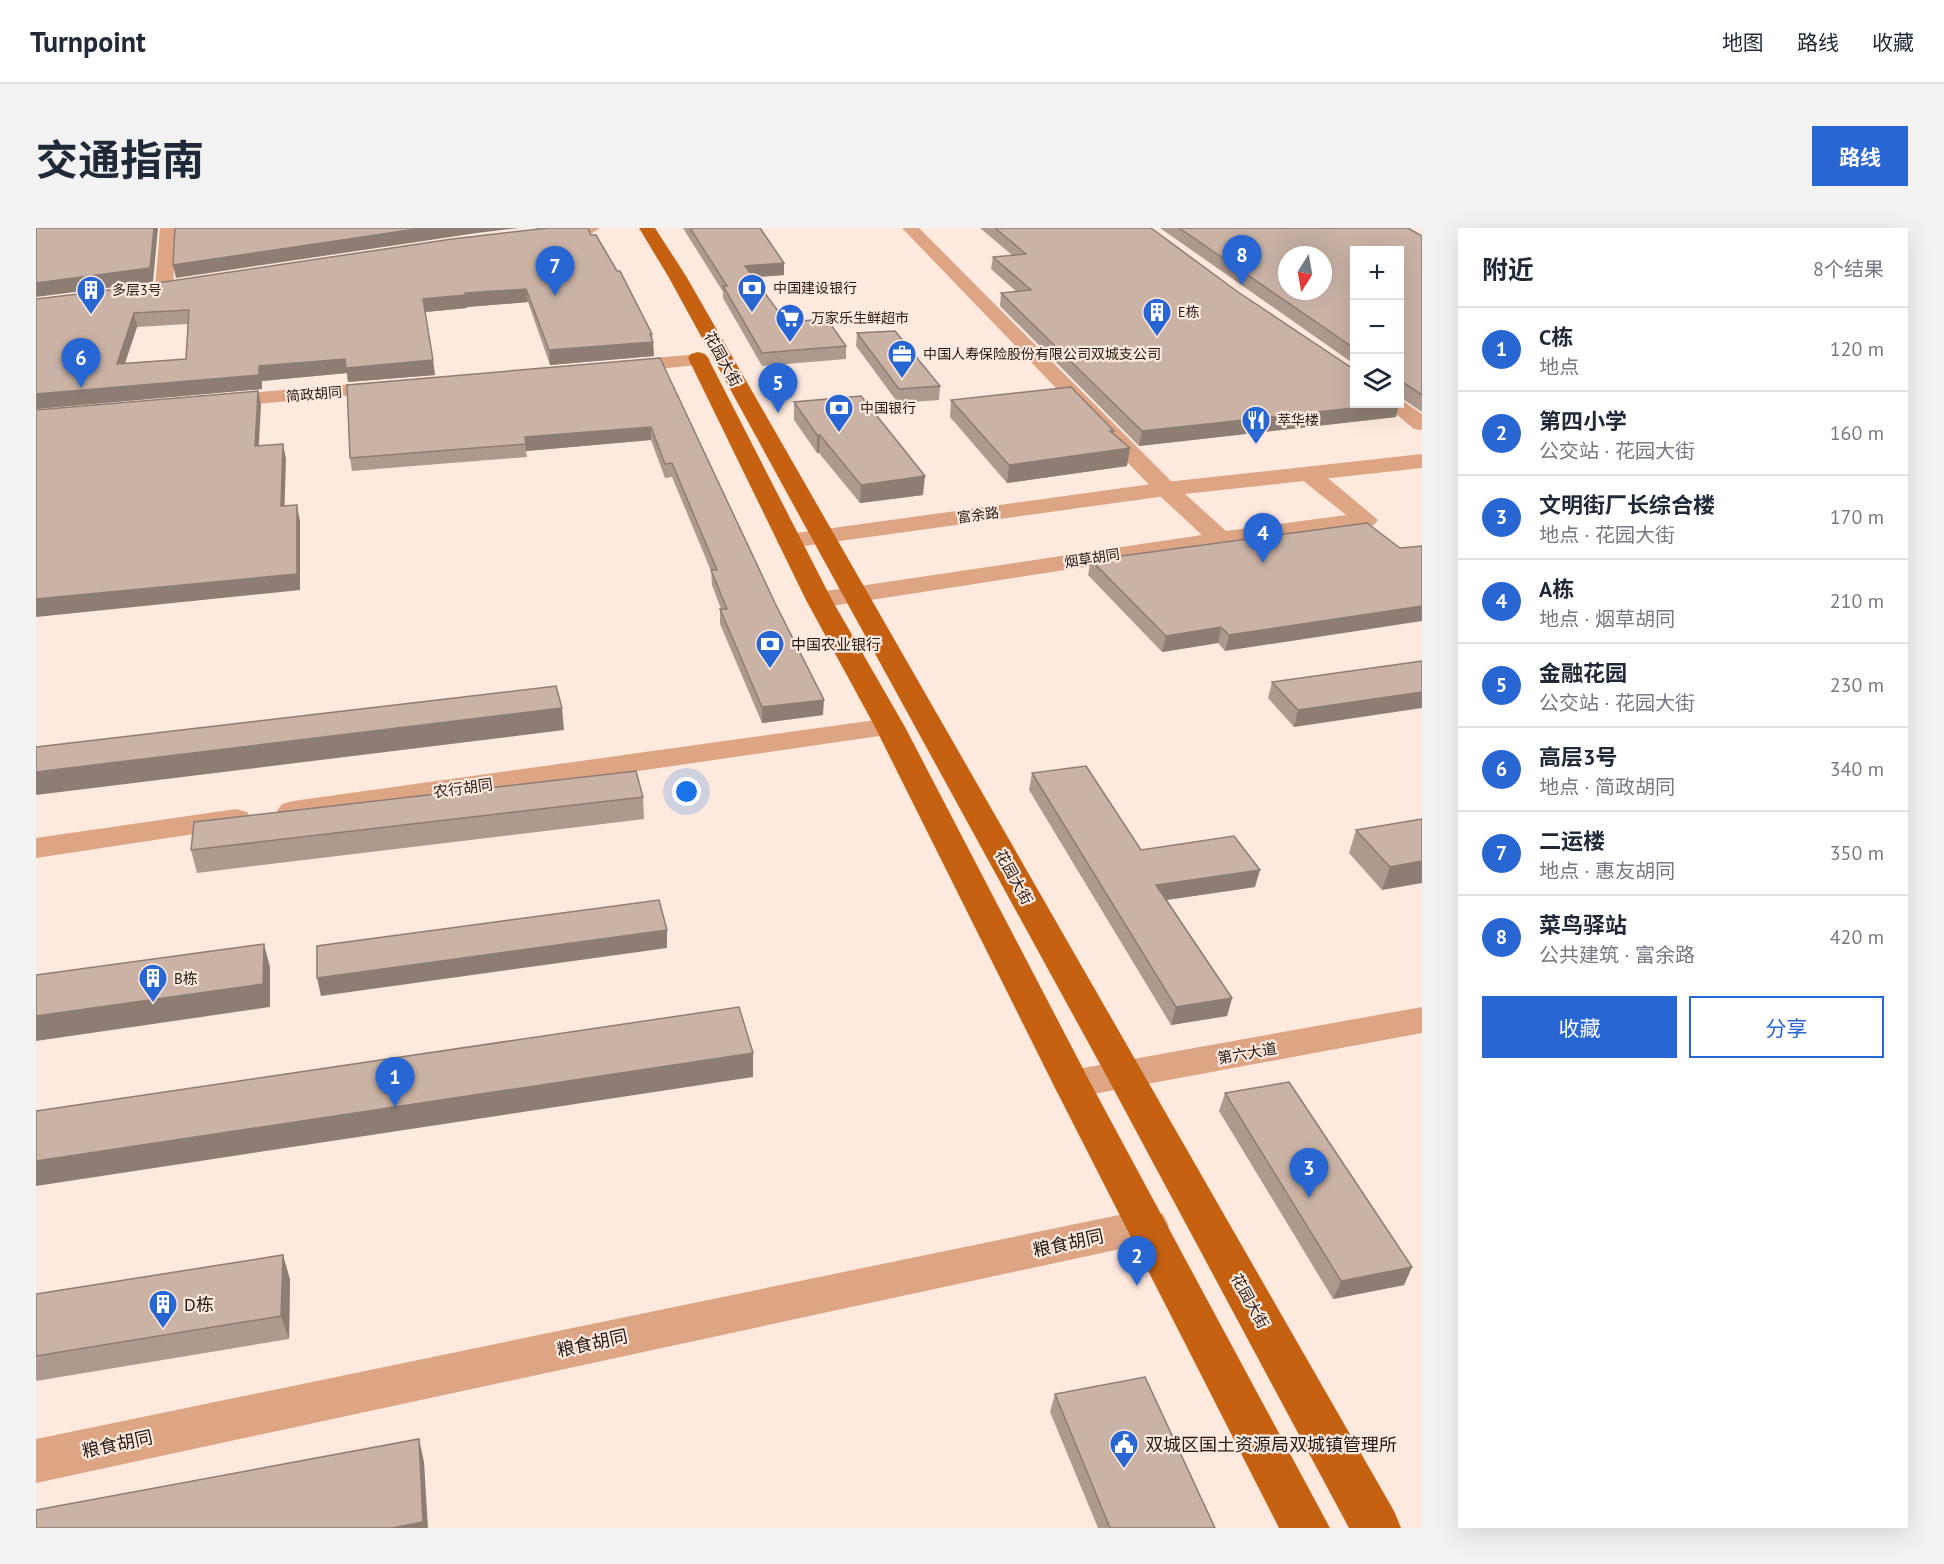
<!DOCTYPE html>
<html lang="zh">
<meta charset="utf-8">
<style>
:root{--surface:#fff;--page:#f2f2f3;--text:#1f2937;--muted:#747a83;--line:#e0e1e3;--accent:#2866d3}
body{margin:0;font-family:"PT Sans","Noto Sans SC",sans-serif;background:var(--page);color:var(--text)}
.controls{position:absolute;right:18px;top:18px;display:grid;overflow:hidden;border-radius:0px;box-shadow:0 6px 24px #0002}
.controls button{width:54px;height:54px;display:grid;place-items:center;padding:0;border:0;border-bottom:2px solid var(--line);background:var(--surface);color:var(--text);font:30px sans-serif}
.compass{position:absolute;left:1242px;top:18px;width:54px;height:54px;border-radius:50%;background:var(--surface);box-shadow:0 6px 24px #0002;rotate:191deg}
.you{position:absolute;left:651px;top:564px;width:21px;height:21px;margin:-15px;border:4px solid #fff;border-radius:50%;background:#1a73e8;box-shadow:0 0 0 9px #1a73e833}
.badge{display:grid;place-items:center;width:39px;height:39px;border-radius:50%;background:var(--accent);color:#fff;font-size:20px;font-weight:700}
.pin{position:absolute;translate:-50% -50px;filter:drop-shadow(0 2px 3px #0008)}
.pin::after{content:'';position:absolute;top:32px;width:21px;height:18px;background:inherit;clip-path:polygon(0 0,100% 0,50% 100%)}
.list{margin:0;padding:0;list-style:none}
h2{display:flex;justify-content:space-between;align-items:center;height:78px;margin:0;padding:0 24px;font-size:26px}
h2 small{font-size:20px;font-weight:400;color:var(--muted)}
.list li{display:grid;grid-template-columns:39px 1fr auto;gap:18px;align-items:center;box-sizing:border-box;height:84px;padding:0 24px;border-top:2px solid var(--line)}
.list b{display:block;font-size:22px;white-space:nowrap}
.list p{margin:0;font-size:20px;white-space:nowrap;color:var(--muted)}
.list em{font-size:20px;font-style:normal;color:var(--muted)}
.actions{display:flex;gap:12px;padding:18px 24px}
.actions a{flex:1;padding:14px 0;border:2px solid var(--accent);border-radius:0px;text-align:center;font-size:21px;color:var(--accent)}
.actions .main{background:var(--accent);color:#fff}
.icon{flex:none;width:33px;height:33px;fill:none;stroke:currentColor;stroke-width:2;stroke-linecap:round;stroke-linejoin:round}
.map{position:relative;flex:none;width:1386px;height:1300px;overflow:hidden;border-radius:0px}
header{display:flex;align-items:center;gap:36px;box-sizing:border-box;height:84px;padding:0 30px;background:var(--surface);border-bottom:2px solid var(--line)}
header strong{font-size:28px}
nav{display:flex;gap:33px;margin-inline-start:auto;font-size:21px}
.intro{display:flex;align-items:center;justify-content:space-between;box-sizing:border-box;height:144px;padding:0 36px}
h1{margin:0;font-size:42px}
.button{padding:15px 27px;border-radius:0px;background:var(--accent);color:#fff;font-size:21px;font-weight:700}
main{display:flex;gap:36px;padding:0 36px}
aside{flex:1;background:var(--surface);border-radius:0px;box-shadow:0 6px 24px #0002}
.map>svg:first-child{display:block}
</style>
<header>
<strong>Turnpoint</strong>
<nav><a>地图</a><a>路线</a><a>收藏</a></nav>
</header>
<div class="intro"><h1>交通指南</h1><a class="button">路线</a></div>
<main>
<div class="map">
<svg width="1386" height="1300" viewBox="0 0 1386 1300">
<rect width="100%" height="100%" fill="#fee9de"/>
<g fill="none" stroke-linecap="round" stroke-linejoin="round">
<g fill="#dda584" fill-rule="evenodd">
<polygon points="124,0 140,0 137,61 134,65 122,65 119,61"/>
<polygon points="866,0 883,0 1138,256 1190,303 1310,287 1265,251 1262,246 1265,241 1273,239 1281,241 1342,292 1338,297 1330,299 1185,318 783,380 774,377 770,372 774,367 783,364 1166,307 1122,266"/>
<polygon points="1364,171 1386,186 1386,202 1378,201 1348,176 1364,176"/>
<polygon points="854,490 864,493 869,499 864,505 257,593 246,590 241,583 246,576 257,573"/>
<polygon points="200,581 211,584 216,591 211,598 0,630 0,610"/>
<polygon points="1112,981 1127,986 1133,998 1127,1010 1112,1015 0,1255 0,1211"/>
</g>
<g fill="#dda584" fill-rule="evenodd">
<polygon points="500,0 564,0 556,5 506,9 500,8 498,4"/>
<polygon points="664,126 671,128 674,132 671,136 582,145 575,143 572,139 575,135 582,133"/>
<polygon points="354,153 361,155 364,159 361,163 178,180 171,178 168,174 171,170 178,168"/>
<polygon points="1386,226 1386,240 1130,268 753,320 744,318 741,313 744,308 753,306 1130,254"/>
<polygon points="1386,779 1386,805 1036,870 1022,866 1017,856 1022,846 1036,842"/>
</g>
<g fill="#c66111" fill-rule="evenodd">
<polygon points="603,0 619,0 650,48 1358,1283 1365,1300 1313,1300 1070,847 632,48"/>
<polygon points="662,124 669,126 672,130 796,372 869,499 1055,856 1294,1300 1243,1300 1017,856 839,499 770,372 652,130 655,126"/>
</g>
</g>
<g fill="#ae998e" fill-rule="evenodd">
<polygon points="647,0 724,0 748,35 748,47 717,49 750,94 810,118 810,131 726,138 687,70 687,64"/>
<polygon points="944,0 1115,0 1360,189 1103,218 964,78 965,65 981,64 955,41 957,29 976,27"/>
<polygon points="1124,0 1372,0 1386,8 1386,184 1364,169 1364,22 1318,22 1318,136"/>
<path d="M555 7 616 106 618 128 514 137 492 74 431 79V80L389 84 399 147 312 154 311 145 226 153V161L0 181V71ZM152 96 150 131 89 135 101 99Z"/>
<polygon points="821,105 904,158 903,172 862,175 820,118"/>
<polygon points="624,130 787,487 726,495 684,396 684,381 685,381 676,357 675,343 636,249 629,250 615,212 490,223 491,229 316,243 314,230"/>
<polygon points="915,172 1078,203 1078,206 1091,238 971,255 914,189"/>
<polygon points="758,174 887,267 824,275 783,225 781,225 758,192"/>
<polygon points="1331,295 1189,423 1182,415 1126,424 1052,347 1055,332"/>
<polygon points="1386,433 1258,499 1232,470 1236,454"/>
<polygon points="996,545 1105,622 1219,659 1131,672 1196,770 1191,788 1135,797 993,562"/>
<polygon points="607,569 608,591 161,645 155,622"/>
<polygon points="1386,591 1346,662 1313,625 1320,602"/>
<polygon points="1189,865 1376,1039 1368,1057 1297,1071 1183,883"/>
<polygon points="254,1051 253,1111 0,1153 0,1066"/>
<polygon points="1019,1166 1179,1300 1062,1300 1014,1184"/>
</g>
<g fill="#8d7d74">
<polygon points="118,0 122,0 117,54 0,69 0,55"/>
<polygon points="387,0 483,0 441,5 140,50 137,37"/>
<polygon points="748,35 748,47 709,50 709,38"/>
<polygon points="490,61 492,74 431,79 431,80 389,84 387,71 429,65"/>
<polygon points="98,85 101,99 84,150 81,136"/>
<polygon points="617,114 618,128 514,137 513,122"/>
<polygon points="309,131 397,132 399,147 312,154 311,145 226,153 226,161 0,181 0,166 223,138"/>
<polygon points="222,163 225,177 222,233 219,218"/>
<polygon points="1355,176 1363,176 1360,189 1103,218 1106,203"/>
<polygon points="615,199 615,212 490,223 489,209"/>
<polygon points="781,207 784,207 783,225 781,225"/>
<polygon points="247,216 250,231 248,294 245,278"/>
<polygon points="1094,220 1091,238 971,255 973,237"/>
<polygon points="889,248 887,267 824,275 825,257"/>
<polygon points="261,277 264,293 264,362 0,389 0,371"/>
<polygon points="1386,378 1386,393 1189,423 1193,407"/>
<polygon points="1185,399 1182,415 1126,424 1130,408"/>
<polygon points="1386,464 1386,480 1258,499 1262,482"/>
<polygon points="788,472 787,487 726,495 726,479"/>
<polygon points="526,480 528,502 0,567 0,544"/>
<polygon points="1386,633 1386,655 1346,662 1354,639"/>
<polygon points="1224,642 1219,659 1116,674 1120,657"/>
<polygon points="631,702 631,720 285,768 281,750"/>
<polygon points="228,716 234,739 234,779 0,813 0,788"/>
<polygon points="1196,770 1191,788 1135,797 1140,779"/>
<polygon points="717,825 717,849 0,958 0,933"/>
<polygon points="247,1027 254,1051 253,1111 245,1088"/>
<polygon points="1376,1039 1368,1057 1297,1071 1305,1053"/>
<polygon points="383,1211 388,1234 392,1300 356,1300"/>
</g>
<g fill="#cab2a5" stroke="#8d7d74" stroke-width="1.5" fill-rule="evenodd">
<polygon points="0,0 118,0 114,40 0,55"/>
<polygon points="139,0 387,0 137,37"/>
<path d="M512 0H552L555 7H560L581 43H584L616 106H614L617 114 513 122 490 61 429 65V67L387 71 397 132 310 140 309 131 223 138V147L0 166V71L67 63 416 11ZM153 82 150 131 81 136 98 85Z"/>
<polygon points="654,0 724,0 748,35 709,38 750,94 791,91 810,118 726,125 687,58 691,58"/>
<polygon points="959,0 1115,0 1202,64 1313,138 1318,139 1318,176 1355,176 1106,203 965,65 995,62 957,29 990,26"/>
<path d="M1143 0H1372L1386 8V167L1368 155 1366 160H1364V22H1318V120ZM1251 27H1287V63H1251Z"/>
<polygon points="859,103 904,158 863,161 821,105"/>
<polygon points="624,130 739,375 788,472 726,479 684,381 691,381 675,342 681,342 636,235 629,236 615,199 489,209 490,216 314,230 311,157"/>
<polygon points="1035,159 1078,203 1074,203 1094,220 973,237 915,172"/>
<polygon points="222,163 219,218 247,216 245,278 261,277 261,346 0,371 0,182"/>
<polygon points="825,168 889,248 825,257 784,207 781,207 758,174"/>
<polygon points="1331,295 1364,320 1386,318 1386,378 1193,407 1185,399 1130,408 1055,332"/>
<polygon points="1386,433 1386,464 1262,482 1236,454"/>
<polygon points="520,458 526,480 0,544 0,519"/>
<polygon points="1050,538 1105,622 1198,608 1224,642 1120,657 1196,770 1140,779 996,545"/>
<polygon points="600,543 607,569 155,622 158,594"/>
<polygon points="1386,591 1386,633 1354,639 1320,602"/>
<polygon points="623,672 631,702 281,750 281,718"/>
<polygon points="228,716 227,756 0,788 0,747"/>
<polygon points="703,779 717,825 0,933 0,883"/>
<polygon points="1253,854 1376,1039 1305,1053 1189,865"/>
<polygon points="247,1027 245,1088 0,1128 0,1066"/>
<polygon points="1109,1149 1179,1300 1074,1300 1019,1166"/>
<polygon points="383,1211 387,1294 356,1300 0,1300 0,1282"/>
</g>
<defs>
<g id="bank-pin" transform="scale(1.5)"><path d="M0 17L-7.5 6A9.5 9.5 0 1 1 7.5 6Z" fill="#2866d3" stroke="#fee9de"/><path d="M-6-4H6V4H-6ZM0-2.3a2.3 2.3 0 1 0 0 4.6a2.3 2.3 0 1 0 0-4.6Z" fill="#fff"/></g>
<g id="building-pin" transform="scale(1.5)"><path d="M0 17L-7.5 6A9.5 9.5 0 1 1 7.5 6Z" fill="#2866d3" stroke="#fee9de"/><path d="M-4-6H4V6H1V3H-1V6H-4ZM-2.5-4.3h1.7v1.8h-1.7ZM.8-4.3h1.7v1.8H.8ZM-2.5-1h1.7V.8h-1.7ZM.8-1h1.7V.8H.8Z" fill="#fff"/></g>
<g id="supermarket-pin" transform="scale(1.5)"><path d="M0 17L-7.5 6A9.5 9.5 0 1 1 7.5 6Z" fill="#2866d3" stroke="#fee9de"/><path d="M-6-5.5h2.5l.6 2H6L4.5 2H-2.5L-4.4-4H-6ZM-1.5 3.2a1.3 1.3 0 1 0 .1 0ZM3 3.2a1.3 1.3 0 1 0 .1 0Z" fill="#fff"/></g>
<g id="office-pin" transform="scale(1.5)"><path d="M0 17L-7.5 6A9.5 9.5 0 1 1 7.5 6Z" fill="#2866d3" stroke="#fee9de"/><path d="M-6-3h4V-5.5h4V-3h4V5H-6ZM-1-4.5V-3h2v-1.5ZM-6 0V1H6V0Z" fill="#fff"/></g>
<g id="restaurant-pin" transform="scale(1.5)"><path d="M0 17L-7.5 6A9.5 9.5 0 1 1 7.5 6Z" fill="#2866d3" stroke="#fee9de"/><path d="M-5-6h1v4h1v-4h1v4h1v-4h1v5L-1.5 .5V6h-2V.5L-5-1ZM5-6V6H3V1.5H1.5Q1.5-4 5-6Z" fill="#fff"/></g>
<g id="civic-pin" transform="scale(1.5)"><path d="M0 17L-7.5 6A9.5 9.5 0 1 1 7.5 6Z" fill="#2866d3" stroke="#fee9de"/><path d="M-.6-6.5H3V-4.5H.6V-3L4-1V1h2V6H-6V1h2V-1L-.6-3ZM-1.2 2.5V6h2.4V2.5Z" fill="#fff"/></g>
</defs>
<g fill-rule="evenodd">
<use href="#bank-pin" x="716" y="60"/>
<use href="#building-pin" x="55" y="62"/>
<use href="#building-pin" x="1121" y="84"/>
<use href="#supermarket-pin" x="754" y="90"/>
<use href="#office-pin" x="866" y="126"/>
<use href="#bank-pin" x="803" y="180"/>
<use href="#restaurant-pin" x="1220" y="192"/>
<use href="#bank-pin" x="734" y="416"/>
<use href="#building-pin" x="117" y="750"/>
<use href="#building-pin" x="127" y="1076"/>
<use href="#civic-pin" x="1088" y="1216"/>
</g>
<g text-anchor="middle" dominant-baseline="central" stroke-width="4.5" stroke-linejoin="round" paint-order="stroke">
<g font-size="14" fill="#221914" stroke="#fee9de" text-anchor="start">
<text x="737" y="60">中国建设银行</text>
<text x="76" y="62">多层3号</text>
<text x="1142" y="84">E栋</text>
<text x="775" y="90">万家乐生鲜超市</text>
<text x="887" y="126">中国人寿保险股份有限公司双城支公司</text>
<text x="824" y="180">中国银行</text>
<text x="1241" y="192">萃华楼</text>
</g>
<g font-size="14" fill="#221914" stroke="#fee9de">
<text transform="translate(278 166) rotate(-5)">简政胡同</text>
<text transform="translate(942 287) rotate(-8)">富余路</text>
<text transform="translate(1056 330) rotate(-9)">烟草胡同</text>
</g>
<g font-size="15" fill="#221914" stroke="#fee9de">
<text transform="translate(687 131) rotate(61)">花园大街</text>
<text transform="translate(427 560) rotate(-8)">农行胡同</text>
<text transform="translate(978 649) rotate(61)">花园大街</text>
<text transform="translate(1211 825) rotate(-10)">第六大道</text>
<text transform="translate(1214 1073) rotate(61)">花园大街</text>
</g>
<g font-size="15" fill="#221914" stroke="#fee9de" text-anchor="start">
<text x="755" y="416">中国农业银行</text>
<text x="138" y="750">B栋</text>
</g>
<g font-size="18" fill="#221914" stroke="#fee9de">
<text transform="translate(1032 1015) rotate(-12)">粮食胡同</text>
<text transform="translate(556 1115) rotate(-12)">粮食胡同</text>
<text transform="translate(81 1216) rotate(-12)">粮食胡同</text>
</g>
<g font-size="18" fill="#221914" stroke="#fee9de" text-anchor="start">
<text x="148" y="1076">D栋</text>
<text x="1109" y="1216">双城区国土资源局双城镇管理所</text>
</g>
</g>
</svg>
<div class="controls">
<button>+</button>
<button>−</button>
<button><svg class="icon" aria-label="layers" viewBox="0 0 24 24"><path d="M12 4l9 5-9 5-9-5zM3 14l9 5 9-5"/></svg></button>
</div>
<svg class="compass" viewBox="-18 -18 36 36"><path d="M0-13l5 13h-10z" fill="#e53935"/><path d="M0 13l5-13h-10z" fill="#747a83"/></svg>
<div class="you"></div>
<div class="pin badge" style="left:359px;top:879px">1</div>
<div class="pin badge" style="left:1101px;top:1058px">2</div>
<div class="pin badge" style="left:1273px;top:970px">3</div>
<div class="pin badge" style="left:1227px;top:335px">4</div>
<div class="pin badge" style="left:742px;top:185px">5</div>
<div class="pin badge" style="left:45px;top:160px">6</div>
<div class="pin badge" style="left:519px;top:68px">7</div>
<div class="pin badge" style="left:1206px;top:57px">8</div>
</div>
<aside>
<h2>附近<small>8个结果</small></h2>
<ul class="list">
<li><span class="badge">1</span><div><b>C栋</b><p>地点</p></div><em>120 m</em></li>
<li><span class="badge">2</span><div><b>第四小学</b><p>公交站 · 花园大街</p></div><em>160 m</em></li>
<li><span class="badge">3</span><div><b>文明街厂长综合楼</b><p>地点 · 花园大街</p></div><em>170 m</em></li>
<li><span class="badge">4</span><div><b>A栋</b><p>地点 · 烟草胡同</p></div><em>210 m</em></li>
<li><span class="badge">5</span><div><b>金融花园</b><p>公交站 · 花园大街</p></div><em>230 m</em></li>
<li><span class="badge">6</span><div><b>高层3号</b><p>地点 · 简政胡同</p></div><em>340 m</em></li>
<li><span class="badge">7</span><div><b>二运楼</b><p>地点 · 惠友胡同</p></div><em>350 m</em></li>
<li><span class="badge">8</span><div><b>菜鸟驿站</b><p>公共建筑 · 富余路</p></div><em>420 m</em></li>
</ul>
<div class="actions"><a class="main">收藏</a><a>分享</a></div>
</aside>
</main>
